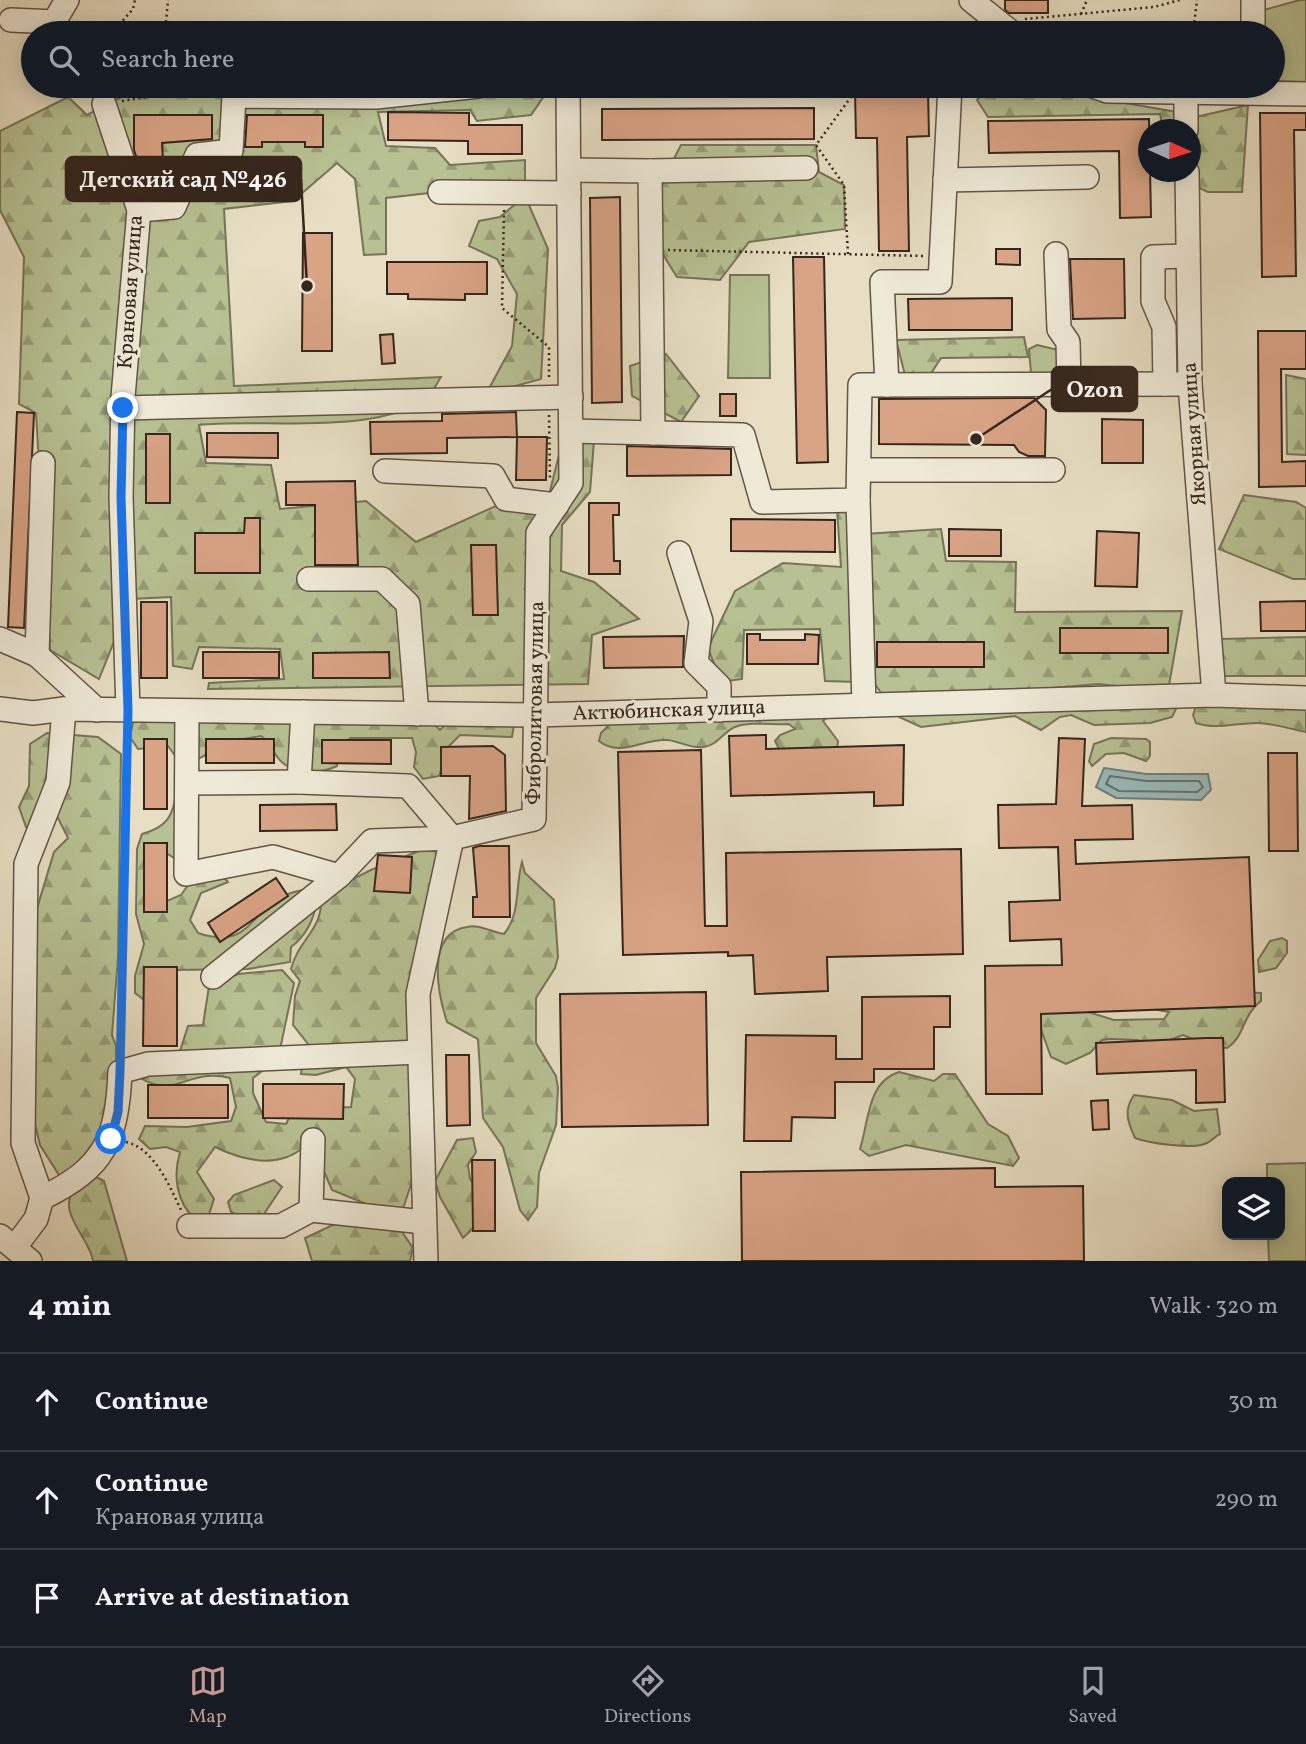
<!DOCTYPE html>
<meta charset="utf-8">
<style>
:root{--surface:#171b24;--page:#20242c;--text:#f1f3f6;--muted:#9ea1a6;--line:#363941;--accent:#c59692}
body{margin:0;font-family:Vollkorn,serif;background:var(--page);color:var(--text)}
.controls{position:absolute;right:21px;bottom:21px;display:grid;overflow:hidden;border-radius:14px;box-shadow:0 4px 18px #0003}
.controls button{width:63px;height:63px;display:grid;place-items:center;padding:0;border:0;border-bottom:2px solid var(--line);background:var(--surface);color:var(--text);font:35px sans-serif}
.compass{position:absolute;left:1138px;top:119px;width:63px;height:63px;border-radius:50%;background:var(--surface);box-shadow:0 4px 18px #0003;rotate:93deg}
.stop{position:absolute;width:21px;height:21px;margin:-16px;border:5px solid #1a73e8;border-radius:50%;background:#fff}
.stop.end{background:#1a73e8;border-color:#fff;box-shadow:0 2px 7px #0008}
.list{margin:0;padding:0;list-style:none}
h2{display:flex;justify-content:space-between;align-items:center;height:91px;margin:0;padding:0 28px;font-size:30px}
h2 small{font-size:23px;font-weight:400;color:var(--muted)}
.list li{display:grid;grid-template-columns:46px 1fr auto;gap:21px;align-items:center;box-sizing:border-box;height:98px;padding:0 28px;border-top:2px solid var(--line)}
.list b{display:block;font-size:26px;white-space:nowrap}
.list p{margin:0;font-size:23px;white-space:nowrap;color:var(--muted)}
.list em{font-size:23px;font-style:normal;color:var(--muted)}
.icon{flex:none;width:38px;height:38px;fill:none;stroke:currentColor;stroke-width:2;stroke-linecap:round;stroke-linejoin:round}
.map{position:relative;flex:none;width:1306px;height:1261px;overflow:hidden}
.search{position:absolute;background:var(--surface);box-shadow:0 4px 18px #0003;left:21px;right:21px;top:21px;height:77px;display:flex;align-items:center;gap:18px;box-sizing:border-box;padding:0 24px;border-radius:38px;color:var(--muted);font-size:26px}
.sheet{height:385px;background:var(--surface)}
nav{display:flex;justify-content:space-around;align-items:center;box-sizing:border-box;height:98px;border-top:2px solid var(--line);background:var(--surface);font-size:19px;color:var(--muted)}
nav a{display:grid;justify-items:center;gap:4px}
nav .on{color:var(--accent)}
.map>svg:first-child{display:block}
</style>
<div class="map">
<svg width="1306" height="1261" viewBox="0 0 1306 1261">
<defs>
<pattern id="forest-firs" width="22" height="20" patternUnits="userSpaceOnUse" patternTransform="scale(1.75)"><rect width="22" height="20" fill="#b7c193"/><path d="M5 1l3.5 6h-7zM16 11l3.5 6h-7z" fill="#969d77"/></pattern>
</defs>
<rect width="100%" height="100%" fill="#e7dec3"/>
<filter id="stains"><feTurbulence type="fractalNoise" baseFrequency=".00286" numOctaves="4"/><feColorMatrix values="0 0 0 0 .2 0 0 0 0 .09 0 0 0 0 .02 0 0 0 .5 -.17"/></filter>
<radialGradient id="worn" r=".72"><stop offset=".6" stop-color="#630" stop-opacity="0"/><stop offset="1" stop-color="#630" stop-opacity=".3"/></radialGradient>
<g fill="#b7c193" stroke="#767458" stroke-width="2">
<polygon points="1300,0 1306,0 1306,82 1273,81 1273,33 1259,33 1260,11"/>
<polygon points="730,275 769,275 770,378 728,378"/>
<polygon points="1037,345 1067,352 1067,378 1035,376 1031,373 1029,349"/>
<polygon points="1306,1163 1306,1261 1269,1261 1268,1235 1280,1235 1280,1182 1267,1182 1267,1164"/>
</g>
<g fill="url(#forest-firs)" stroke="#767458" stroke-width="2">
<path d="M123 86H551L531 115 477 121 470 110 378 112 386 146 435 148 450 165 525 160V182L386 198V254L364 255 355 179 337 163 293 201 224 209 234 386 441 377C437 383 434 390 429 395 383 437 258 418 199 425L206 463 271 465 280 509 366 501 416 542 498 505 545 511 562 443 594 441 590 492 562 525 561 571 594 582 639 619 592 635 588 684 208 689 209 683 284 679 280 649 199 647 192 669 173 666 171 597 131 599 99 679 50 650 36 413 19 404 24 257 0 210V131L68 97 87 115 127 94Z"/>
<polygon points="991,86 1027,86 1200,116 1248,105 1242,192 1208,192 1171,175 1170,172 1190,172 1190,130 1163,129 1160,114 988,117 977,100"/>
<polygon points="681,145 816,145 819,172 844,185 845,229 749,242 720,280 677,277 642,221"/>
<polygon points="525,196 548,249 541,379 486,394 512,346 517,294 497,259 469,246 479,221 500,217"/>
<polygon points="1024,337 1028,357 941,358 928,378 905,375 896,340"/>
<polygon points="666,354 699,396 681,422 632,396 630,366"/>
<polygon points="1286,375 1306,379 1306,455 1287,454"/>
<polygon points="1244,495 1296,502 1306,508 1306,579 1293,579 1219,549"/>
<polygon points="856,508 857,682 825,681 820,629 744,630 742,679 721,682 708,648 735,591 783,563 841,567 837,510"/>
<polygon points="941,529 946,561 1016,562 1015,612 1182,611 1168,691 1098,684 1040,689 1177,707 1172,717 1150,723 1094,725 1071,715 1060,717 1041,730 1015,716 921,727 899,717 868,675 865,534"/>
<polygon points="1306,637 1306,676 1221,676 1220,639"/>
<path d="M1198 701H1306V732C1289 729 1274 723 1257 723 1235 723 1216 730 1196 723L1193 715Z"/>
<path d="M145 714 429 720 440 730 451 720 515 719 512 737 460 735 449 746 439 776 423 779 414 767 416 752 412 738H350L339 750 337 766C321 774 291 775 278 758 271 749 271 743 261 736L214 744 204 756 190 763 176 757 168 746 138 749 130 737 133 723Z"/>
<path d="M829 716 823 721 838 741 837 750 779 749 775 741 780 735 795 729 789 724C773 725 750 721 735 727 723 732 718 745 704 747 690 749 680 741 667 740 644 738 620 758 599 741L601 733 612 722Z"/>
<polygon points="47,733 98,737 121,754 118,957 112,1035 116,1046 116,1086 99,1135 64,1183 40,1145 30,1103 32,925 54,852 68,838 57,816 26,827 19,807 29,786 30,744"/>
<polygon points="1111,738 1146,739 1150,742 1150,756 1146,761 1124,753 1106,754 1092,766 1089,761 1094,744"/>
<path d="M176 790C191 818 204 837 192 869L166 853 154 893 167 901 181 895 191 881 218 871 228 882 201 893 190 920 198 933C259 953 246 899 303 890L317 899C315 918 306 936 291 947L290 962 248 969 173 970 147 1002 135 993V976L144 944 136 914 137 849 142 834C167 827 174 816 176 790Z"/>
<path d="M424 849 450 855 421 976 415 1172 400 1218 332 1190 312 1144C303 1147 296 1154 287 1157 263 1166 236 1157 215 1147L197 1172 214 1199 209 1214 195 1219C176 1202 173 1175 180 1152L166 1147 150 1149 139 1139 145 1126 187 1127 231 1121 236 1107 230 1078C188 1067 178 1099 142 1079L179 1054 188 1026 203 1025 209 986 238 974 282 970 294 983 278 1059 253 1078V1093L266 1122 286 1124 293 1110 351 1107 355 1079 346 1067 316 1075 301 1074 303 1060 312 1049 293 1025 295 996 300 981 291 969C299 938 324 930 321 895L371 870Z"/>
<path d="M522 862 525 873 554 900 558 957 555 968 536 998V1043L556 1076 558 1088 556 1125 539 1173 537 1207 528 1220 520 1210 503 1147 483 1118 478 1039 447 1022C438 994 425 933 467 927 480 924 491 932 504 934 521 914 515 886 522 862Z"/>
<polygon points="1282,938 1287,941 1287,953 1276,968 1259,972 1258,960 1270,941"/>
<path d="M1243 992 1261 993V1001C1242 1015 1245 1037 1227 1048L1210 1046 1183 1035 1154 1046 1138 1040 1111 1039 1102 1040 1090 1053 1066 1064 1051 1057 1034 1010H1082L1114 1020 1164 1019 1169 1012 1153 1009Z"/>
<path d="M899 1072 934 1081 943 1074H955L988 1124 1008 1136 1019 1158 1013 1166 906 1145 869 1156 860 1149C869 1121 867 1082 899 1072Z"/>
<path d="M1134 1095 1172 1100 1194 1111 1217 1109 1220 1134C1215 1136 1212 1141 1207 1143 1194 1150 1148 1143 1135 1138 1128 1122 1123 1111 1134 1095Z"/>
<polygon points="473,1138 476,1152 468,1165 470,1179 491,1200 480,1222 463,1238 440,1197 435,1181 457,1140"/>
<path d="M94 1176 104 1181 127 1261H93C91 1241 59 1214 72 1193 77 1187 88 1181 94 1176Z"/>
<polygon points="274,1180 282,1187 262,1217 240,1216 231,1212 228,1202 234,1195"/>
<polygon points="339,1222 402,1232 413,1248 410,1261 312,1261 305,1238"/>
</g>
<polygon fill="#99bbbc" stroke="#717f7c" stroke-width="2" points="1104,768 1146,774 1208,774 1211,790 1201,800 1116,798 1096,787"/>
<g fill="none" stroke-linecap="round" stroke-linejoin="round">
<polygon stroke="#67706c" stroke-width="2" points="1110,776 1146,781 1199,781 1203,787 1197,792 1119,791 1106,784"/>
</g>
<g fill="#d9a385" stroke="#35261d" stroke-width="2">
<polygon points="1005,0 1048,0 1048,13 1009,13 1005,10"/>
<polygon points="928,91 929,136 907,137 909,251 879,251 877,138 856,138 855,92"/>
<polygon points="814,108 814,139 602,140 602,109"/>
<polygon points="388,112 469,113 469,125 522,125 522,154 468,154 468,141 388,140"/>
<polygon points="1260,113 1306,113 1306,130 1294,130 1296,276 1262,277"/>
<polygon points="134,115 212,115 212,139 162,143 165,194 149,195 134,150"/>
<polygon points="247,115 323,115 323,147 305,147 305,142 262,142 262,147 245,147"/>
<polygon points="1149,119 1151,217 1120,218 1119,151 989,153 988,121"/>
<polygon points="620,197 622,402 592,403 590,198"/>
<polygon points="303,233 332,233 332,351 302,351"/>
<polygon points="996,249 1020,249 1020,265 996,264"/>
<polygon points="793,257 824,257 828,462 797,463"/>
<polygon points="1070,259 1124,259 1125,318 1073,319"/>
<polygon points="387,262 487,262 487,294 465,294 465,300 408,299 408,294 387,294"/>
<polygon points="1012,298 1012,330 909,330 908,299"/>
<polygon points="1258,331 1306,331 1306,369 1281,369 1282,462 1306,461 1306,486 1259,487"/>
<polygon points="393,334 395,363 382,364 380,335"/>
<rect x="720" y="394" width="16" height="22"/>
<polygon points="1034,398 1046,410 1045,456 1028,456 1019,452 1014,445 879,444 879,399"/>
<polygon points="17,412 34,413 24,628 8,627"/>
<polygon points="516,412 517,437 447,438 447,453 371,454 370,422 442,421 442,414"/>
<polygon points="1102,419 1143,420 1143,463 1102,463"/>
<polygon points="207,433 278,433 278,458 207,457"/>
<rect x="146" y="434" width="24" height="69"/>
<polygon points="517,437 547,437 546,480 516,480"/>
<polygon points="627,446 731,449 731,475 627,476"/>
<polygon points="355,481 358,565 315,565 315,505 286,505 286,482"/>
<polygon points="589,503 619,503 619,515 613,515 614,561 620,561 620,574 589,574"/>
<polygon points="245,518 260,518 260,573 195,573 195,533 244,533"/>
<polygon points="731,519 835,520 835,552 731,551"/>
<polygon points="949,529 1001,530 1001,556 949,556"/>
<polygon points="1097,531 1139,533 1137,587 1095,586"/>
<polygon points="471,545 496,545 498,615 473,615"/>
<polygon points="1306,601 1306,631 1261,631 1260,602"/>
<rect x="141" y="602" width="26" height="76"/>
<rect x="1060" y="628" width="108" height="25"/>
<polygon points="747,634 760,634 760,640 805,640 805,634 819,635 818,664 747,664"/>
<polygon points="684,636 683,667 604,668 603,637"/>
<rect x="877" y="642" width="107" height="25"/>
<rect x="203" y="652" width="76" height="26"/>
<polygon points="389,652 390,678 313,678 313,653"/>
<polygon points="766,735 766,749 904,745 903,805 874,806 874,792 731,796 729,736"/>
<polygon points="1059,738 1085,739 1082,806 1132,805 1133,839 1075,840 1076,864 1249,857 1255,1006 1041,1014 1042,1094 986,1094 985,966 1062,965 1061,939 1010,941 1009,902 1060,900 1058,847 999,848 998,805 1056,804"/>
<rect x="144" y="739" width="23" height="70"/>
<rect x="206" y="739" width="68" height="24"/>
<polygon points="322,740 391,740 391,764 322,763"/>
<polygon points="493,746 505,755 506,811 469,819 470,776 441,776 441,747"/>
<polygon points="701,750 705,926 727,926 726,853 961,849 963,954 827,957 828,991 755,994 753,955 728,956 728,952 623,955 618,752"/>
<polygon points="1268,753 1297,753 1298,851 1269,851"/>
<polygon points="336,804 337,830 260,831 260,805"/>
<rect x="144" y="843" width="23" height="69"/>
<polygon points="479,846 509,846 510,917 473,917 473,897 477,897 473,848"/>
<polygon points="378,855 412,857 410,893 374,891"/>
<polygon points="276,878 288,896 220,942 208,923"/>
<polygon points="144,967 177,967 177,1046 143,1046"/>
<polygon points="706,992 708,1125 562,1127 560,994"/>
<polygon points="950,996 950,1027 934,1027 934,1069 874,1069 874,1082 835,1082 835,1118 792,1117 791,1141 744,1141 746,1035 836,1036 836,1059 862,1059 862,997"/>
<polygon points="1206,1038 1223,1038 1225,1102 1196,1103 1196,1070 1097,1074 1096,1043"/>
<polygon points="446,1055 469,1055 470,1125 447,1126"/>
<polygon points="263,1084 344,1084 343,1119 263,1118"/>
<rect x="148" y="1085" width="80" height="33"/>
<polygon points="1108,1100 1109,1129 1093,1130 1091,1101"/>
<polygon points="472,1160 495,1160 495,1231 473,1231"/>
<polygon points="995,1168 995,1187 1083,1186 1084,1261 742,1261 741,1172"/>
</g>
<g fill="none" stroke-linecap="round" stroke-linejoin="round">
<g stroke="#625446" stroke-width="26">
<g id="minor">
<polyline points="971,0 1012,33"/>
<polyline points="11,20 54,22 67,0"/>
<polyline points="1253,33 1253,0"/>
<polyline points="1093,86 1107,91 1306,94"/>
<polyline points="1186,92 1186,130"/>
<polyline points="104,104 139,210 123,397 121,497 128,710"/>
<polyline points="569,170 650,171 653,433"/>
<polyline points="650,171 806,168"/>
<polyline points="1187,172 1190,384 1214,695"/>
<polyline points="945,180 1087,177"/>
<polyline points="440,192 569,193"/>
<polyline points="139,210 174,207 197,155 231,151 234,96 376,97 479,86"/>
<polyline points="1056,254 1059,329 1068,342 1069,385"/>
<polyline points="1165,384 1164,327 1153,301 1153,257 1188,256"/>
<polyline points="887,385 882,282 940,282 950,86"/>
<polyline points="123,408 571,397"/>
<polyline points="571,431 743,435 762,502 858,500 860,385 1190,384"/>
<polyline points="859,470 1053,470"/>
<polyline points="385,471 493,476 506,499 557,505"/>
<polyline points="858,500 864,705"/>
<polyline points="679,553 701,621 696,663 719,686 719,710"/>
<polyline points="309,579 382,579 408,604 417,714"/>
<polyline points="0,639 37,655 97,710"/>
<polyline points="37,655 43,463"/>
<polyline points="0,709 33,713 64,709 536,715 1214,695 1306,698"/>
<polyline points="187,711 186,874 273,857 339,876"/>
<polyline points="187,783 299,782"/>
<polyline points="213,977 339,876 372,841 452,838 408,786 299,782 303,712"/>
<polyline points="313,1140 311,1210 424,1222"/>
<path d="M42 1198C105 1168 117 1139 120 1072L148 1064 419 1052"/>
<polyline points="189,1226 281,1226 311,1210"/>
<polyline points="0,1236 30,1261"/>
<polyline points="15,1247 36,1219 42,1198 23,1143 26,864 58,782 64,709"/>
<polyline points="426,1261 418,994 452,838 534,819 538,533 571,483 568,86"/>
</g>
</g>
<g stroke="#35261d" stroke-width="2.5" stroke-dasharray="2 3.5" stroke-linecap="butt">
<polyline points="1081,14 1087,0"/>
<polyline points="1025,19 1154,7 1180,0"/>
<polyline points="112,33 133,9 135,0"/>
<polyline points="165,33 168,0"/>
<polyline points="1193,33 1197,0"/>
<polyline points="159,95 160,86"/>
<polyline points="122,101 159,95 217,96"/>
<polyline points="504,210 502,308 549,347 549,377"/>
<polyline points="668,250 924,256"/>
<polyline points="848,254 844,185 816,145 859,86"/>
<polyline points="549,415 550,479"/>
<polyline points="120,1053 128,728"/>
<path d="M126 1142C154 1148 170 1187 181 1210"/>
</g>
<use href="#minor" stroke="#efead8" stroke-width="23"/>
</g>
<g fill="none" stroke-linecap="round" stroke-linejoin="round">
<polyline stroke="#1a73e8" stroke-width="9" points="111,1139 118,1112 120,1072 128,710 121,497 123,408"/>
</g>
<g text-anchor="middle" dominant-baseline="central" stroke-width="6" stroke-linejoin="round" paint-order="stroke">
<g font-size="21" fill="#35261d" stroke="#efead8">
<text transform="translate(131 292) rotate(-86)">Крановая улица</text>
<text transform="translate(1195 434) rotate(-94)">Якорная улица</text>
<text transform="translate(536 703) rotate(-89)">Фибролитовая улица</text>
<text transform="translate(669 711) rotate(-2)">Актюбинская улица</text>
</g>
</g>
<path fill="none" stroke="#35261d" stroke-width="2.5" d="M307 286L301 179M976 439L1052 389"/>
<g fill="#35261d" stroke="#efead8" stroke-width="2.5">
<circle cx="307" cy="286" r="7"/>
<circle cx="976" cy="439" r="7"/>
</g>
<g fill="#35261d" stroke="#35261d" stroke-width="2.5">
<rect x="66" y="157" width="235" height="44" rx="7"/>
<rect x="1052" y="367" width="85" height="44" rx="7"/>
</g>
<g font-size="23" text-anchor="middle" font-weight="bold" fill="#fff">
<text x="183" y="187">Детский сад №426</text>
<text x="1095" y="397">Ozon</text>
</g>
<rect width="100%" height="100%" filter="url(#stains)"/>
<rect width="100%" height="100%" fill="url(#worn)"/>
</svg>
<div class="controls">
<button><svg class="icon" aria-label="layers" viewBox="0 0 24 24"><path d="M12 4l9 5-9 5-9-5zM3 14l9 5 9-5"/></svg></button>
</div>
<svg class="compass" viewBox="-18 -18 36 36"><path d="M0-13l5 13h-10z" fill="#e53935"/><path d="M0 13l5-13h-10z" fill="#9ea1a6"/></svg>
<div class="stop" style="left:111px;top:1139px"></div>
<div class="stop end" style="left:123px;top:408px"></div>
<div class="search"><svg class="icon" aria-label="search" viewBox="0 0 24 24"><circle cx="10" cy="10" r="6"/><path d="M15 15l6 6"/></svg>Search here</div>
</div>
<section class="sheet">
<h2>4 min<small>Walk · 320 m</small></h2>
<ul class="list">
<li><svg class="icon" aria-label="ahead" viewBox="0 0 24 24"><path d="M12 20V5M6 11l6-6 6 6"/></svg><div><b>Continue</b></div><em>30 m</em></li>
<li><svg class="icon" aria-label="ahead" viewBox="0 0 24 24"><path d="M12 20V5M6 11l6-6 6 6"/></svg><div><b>Continue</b><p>Крановая улица</p></div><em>290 m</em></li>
<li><svg class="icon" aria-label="arrive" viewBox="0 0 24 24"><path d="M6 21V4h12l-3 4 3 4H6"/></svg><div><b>Arrive at destination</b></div></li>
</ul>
</section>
<nav>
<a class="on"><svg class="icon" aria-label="map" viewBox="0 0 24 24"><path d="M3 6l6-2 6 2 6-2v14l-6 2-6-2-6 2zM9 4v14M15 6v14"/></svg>Map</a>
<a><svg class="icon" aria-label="directions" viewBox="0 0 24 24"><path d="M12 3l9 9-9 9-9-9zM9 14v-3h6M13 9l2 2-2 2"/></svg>Directions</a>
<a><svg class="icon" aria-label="saved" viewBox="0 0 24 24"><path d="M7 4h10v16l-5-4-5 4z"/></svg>Saved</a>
</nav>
